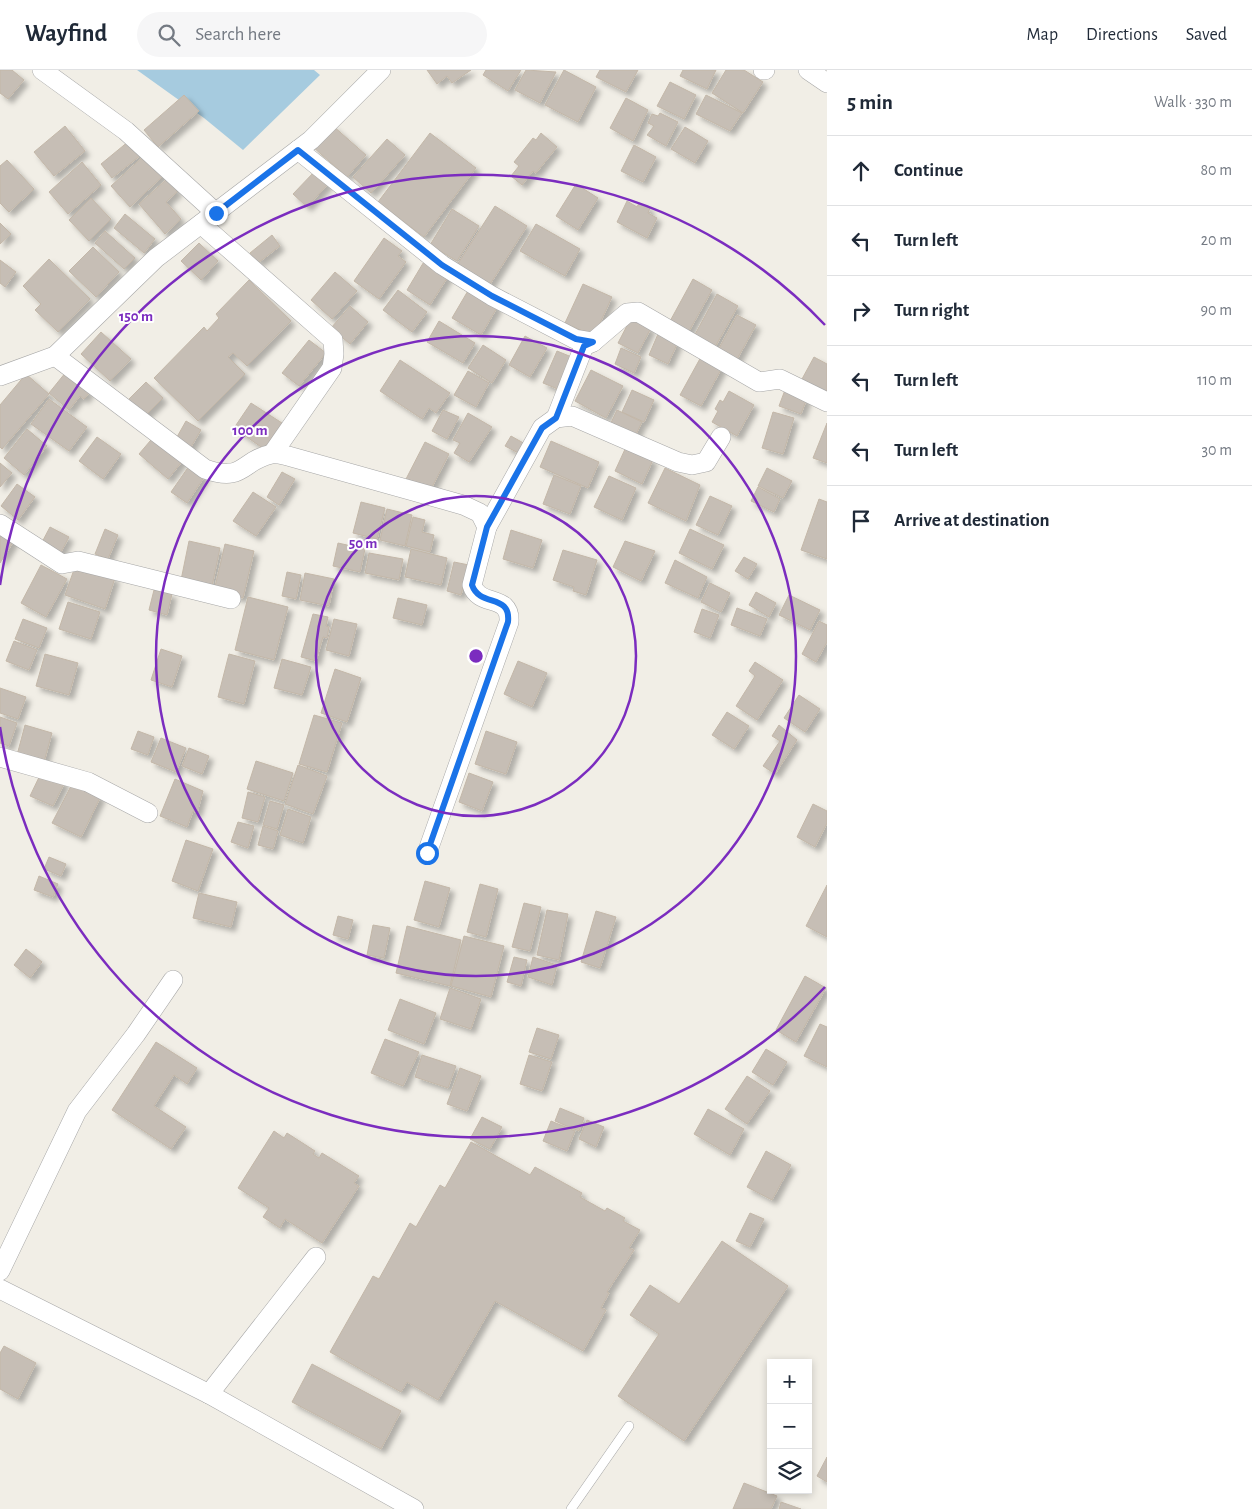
<!DOCTYPE html>
<meta charset="utf-8">
<style>
:root{--surface:#fff;--page:#f6f6f7;--text:#1f2937;--muted:#747a83;--line:#e0e1e3}
body{margin:0;font-family:"Alegreya Sans",sans-serif;background:var(--page);color:var(--text)}
.controls{position:absolute;right:15px;bottom:15px;display:grid;overflow:hidden;border-radius:0px;box-shadow:0 2px 8px #0003}
.controls button{width:45px;height:45px;display:grid;place-items:center;padding:0;border:0;border-bottom:1px solid var(--line);background:var(--surface);color:var(--text);font:25px sans-serif}
.stop{position:absolute;width:15px;height:15px;margin:-11px;border:4px solid #1a73e8;border-radius:50%;background:#fff}
.stop.end{background:#1a73e8;border-color:#fff;box-shadow:0 1px 5px #0008}
.list{margin:0;padding:0;list-style:none}
h2{display:flex;justify-content:space-between;align-items:center;height:65px;margin:0;padding:0 20px;font-size:21px}
h2 small{font-size:16px;font-weight:400;color:var(--muted)}
.list li{display:grid;grid-template-columns:32px 1fr auto;gap:15px;align-items:center;box-sizing:border-box;height:70px;padding:0 20px;border-top:1px solid var(--line)}
.list b{display:block;font-size:19px;white-space:nowrap}
.list em{font-size:16px;font-style:normal;color:var(--muted)}
.icon{flex:none;width:28px;height:28px;fill:none;stroke:currentColor;stroke-width:2;stroke-linecap:round;stroke-linejoin:round}
.map{position:relative;flex:none;width:827px;height:1439px;overflow:hidden}
header{display:flex;align-items:center;gap:30px;box-sizing:border-box;height:70px;padding:0 25px;background:var(--surface);border-bottom:1px solid var(--line)}
header strong{font-size:24px}
nav{display:flex;gap:28px;margin-inline-start:auto;font-size:18px}
.search{width:350px;height:45px;background:var(--page);display:flex;align-items:center;gap:12px;box-sizing:border-box;padding:0 18px;border-radius:28px;color:var(--muted);font-size:19px}
main{display:flex}
aside{flex:1;background:var(--surface)}
.map>svg:first-child{display:block}
</style>
<header>
<strong>Wayfind</strong>
<div class="search"><svg class="icon" aria-label="search" viewBox="0 0 24 24"><circle cx="10" cy="10" r="6"/><path d="M15 15l6 6"/></svg>Search here</div>
<nav><a>Map</a><a>Directions</a><a>Saved</a></nav>
</header>
<main>
<div class="map">
<svg width="827" height="1439" viewBox="0 0 827 1439">
<defs>
<filter id="shadow"><feDropShadow dx="4.5" dy="4.5" stdDeviation="2.5" flood-color="#0004"/></filter>
</defs>
<rect width="100%" height="100%" fill="#f1eee6"/>
<polygon fill="#a6cbdf" points="137,0 314,0 320,5 243,80 204,48"/>
<g fill="#c6beb5" stroke="#c3b7a8" filter="url(#shadow)">
<polygon points="0,0 12,0 24,10 8,29 0,23"/>
<polygon points="427,0 471,0 452,13 447,6 437,14"/>
<polygon points="486,0 521,0 508,21 483,5"/>
<polygon points="526,0 556,2 540,33 515,20"/>
<polygon points="564,0 596,17 578,52 545,35"/>
<polygon points="600,0 638,0 626,22 596,7"/>
<polygon points="683,0 716,0 707,19 680,6"/>
<polygon points="726,0 744,0 763,12 743,43 712,23"/>
<polygon points="670,12 696,25 684,49 657,36"/>
<polygon points="184,25 199,41 158,77 144,60"/>
<polygon points="706,25 742,43 730,61 696,44"/>
<polygon points="626,28 648,40 633,71 610,58"/>
<polygon points="660,43 678,52 666,76 647,65 654,56 648,53 652,44 658,46"/>
<polygon points="332,55 366,85 347,107 313,77"/>
<polygon points="65,56 85,81 54,106 34,82"/>
<polygon points="685,57 708,71 695,93 671,79"/>
<polygon points="430,63 476,98 424,167 378,132"/>
<polygon points="541,63 557,77 536,103 533,101 522,115 511,106 519,96 514,92 533,68 536,70"/>
<polygon points="387,69 405,85 371,123 353,107"/>
<polygon points="129,71 141,85 112,108 101,94"/>
<polygon points="634,75 656,87 643,112 621,101"/>
<polygon points="146,84 165,104 130,137 111,116"/>
<polygon points="7,90 34,119 9,142 0,133 0,96"/>
<polygon points="82,92 101,115 68,144 49,122"/>
<polygon points="315,101 329,113 307,137 293,124"/>
<polygon points="167,109 178,121 166,132 181,149 165,164 139,134"/>
<polygon points="576,114 598,128 578,160 556,146"/>
<polygon points="91,128 111,149 89,171 69,150"/>
<polygon points="627,131 637,137 639,133 650,138 648,143 657,148 647,168 617,152"/>
<polygon points="495,136 527,156 489,216 457,195"/>
<polygon points="452,139 479,156 457,191 430,175"/>
<polygon points="125,144 155,169 144,183 114,158"/>
<polygon points="0,153 11,164 0,174"/>
<polygon points="536,154 580,179 565,206 520,181"/>
<polygon points="105,161 135,188 124,199 95,173"/>
<polygon points="272,165 280,176 258,193 250,183"/>
<polygon points="384,168 402,181 398,186 406,192 379,229 354,211"/>
<polygon points="199,173 218,191 201,210 181,191"/>
<polygon points="93,177 119,202 96,227 69,201"/>
<polygon points="49,189 90,229 58,262 35,240 41,234 23,216"/>
<polygon points="0,190 16,202 5,217 0,213"/>
<polygon points="425,190 449,205 430,235 407,220"/>
<polygon points="335,202 357,221 332,249 311,230"/>
<polygon points="693,209 712,220 688,263 669,253"/>
<polygon points="249,210 291,251 247,296 233,283 228,287 245,304 198,351 154,308 204,257 207,261 219,248 216,244"/>
<polygon points="583,214 612,227 594,266 565,253"/>
<polygon points="469,219 498,236 481,265 452,248"/>
<polygon points="398,220 427,242 412,262 383,240"/>
<polygon points="717,224 738,236 714,279 693,268"/>
<polygon points="350,236 368,252 350,274 331,258"/>
<polygon points="737,245 756,255 735,293 717,282"/>
<polygon points="631,248 651,258 638,283 618,273"/>
<polygon points="439,251 475,273 463,293 427,272"/>
<polygon points="101,262 131,289 110,311 81,284"/>
<polygon points="658,264 678,272 668,294 649,285"/>
<polygon points="525,266 547,278 530,307 509,295"/>
<polygon points="309,270 326,283 299,316 282,303"/>
<polygon points="483,275 506,290 492,313 468,298"/>
<polygon points="621,278 641,287 634,303 615,294"/>
<polygon points="557,281 579,290 565,322 543,313"/>
<polygon points="702,285 723,296 701,336 680,325"/>
<polygon points="814,287 827,294 827,322 802,309"/>
<polygon points="400,290 450,323 436,343 429,338 422,349 380,321"/>
<polygon points="591,300 623,316 606,348 575,331"/>
<polygon points="468,301 489,313 476,337 454,325"/>
<polygon points="66,302 90,322 84,329 80,326 69,340 49,323"/>
<polygon points="26,304 49,324 2,379 0,377 0,335"/>
<polygon points="146,312 163,328 144,347 128,330"/>
<polygon points="632,320 654,330 644,352 622,342"/>
<polygon points="785,320 807,328 801,344 779,336"/>
<polygon points="729,321 754,335 737,366 712,352 718,341 715,339 720,330 723,332"/>
<polygon points="49,329 87,357 69,381 31,354"/>
<polygon points="251,333 282,353 264,379 234,358"/>
<polygon points="443,340 459,347 447,369 432,361"/>
<polygon points="617,340 642,352 633,371 608,359"/>
<polygon points="773,342 794,348 783,384 762,378"/>
<polygon points="468,343 492,357 469,392 454,383 460,373 453,370"/>
<polygon points="186,351 201,360 188,382 173,374"/>
<polygon points="827,353 827,393 813,388"/>
<polygon points="27,359 47,376 24,405 4,388"/>
<polygon points="156,364 185,388 168,409 139,384"/>
<polygon points="511,366 527,375 522,385 505,376"/>
<polygon points="97,367 121,384 103,409 79,391"/>
<polygon points="551,371 599,392 588,418 540,397"/>
<polygon points="425,372 449,384 429,423 405,411"/>
<polygon points="626,377 653,390 642,414 615,401"/>
<polygon points="0,393 12,403 0,417"/>
<polygon points="189,396 205,406 187,433 171,422"/>
<polygon points="665,398 700,415 686,451 648,433"/>
<polygon points="767,398 792,411 783,428 758,416"/>
<polygon points="282,402 295,409 279,435 267,427"/>
<polygon points="554,405 581,416 570,444 543,434"/>
<polygon points="609,406 636,418 622,450 594,437"/>
<polygon points="17,414 35,427 18,450 1,436"/>
<polygon points="758,417 780,429 774,442 751,431"/>
<polygon points="253,422 276,437 256,466 233,451"/>
<polygon points="710,426 732,436 718,465 696,455"/>
<polygon points="819,429 827,432 827,489 801,480"/>
<polygon points="361,432 385,438 377,469 353,463"/>
<polygon points="387,439 412,445 405,476 380,470"/>
<polygon points="413,447 425,450 422,462 434,465 430,482 406,476"/>
<polygon points="50,457 69,467 59,486 40,476"/>
<polygon points="0,459 15,469 0,493"/>
<polygon points="105,459 118,465 108,489 95,484"/>
<polygon points="690,459 724,475 712,499 679,483"/>
<polygon points="511,460 542,470 533,498 503,489"/>
<polygon points="189,471 220,478 211,521 180,515"/>
<polygon points="625,471 655,481 641,511 613,497"/>
<polygon points="338,473 365,479 360,502 333,496"/>
<polygon points="225,474 254,481 243,528 214,521"/>
<polygon points="411,479 447,488 441,515 405,507"/>
<polygon points="563,480 597,490 586,525 573,521 574,517 553,510"/>
<polygon points="369,483 403,489 399,510 365,503"/>
<polygon points="744,487 757,494 748,509 735,501"/>
<polygon points="675,490 707,507 698,528 665,513"/>
<polygon points="454,492 469,495 461,525 447,521"/>
<polygon points="76,494 115,508 105,539 65,525"/>
<polygon points="41,495 67,509 46,547 21,533"/>
<polygon points="287,502 301,505 296,529 282,526"/>
<polygon points="305,503 334,509 329,536 300,530"/>
<polygon points="710,513 730,523 721,542 701,532"/>
<polygon points="154,520 172,524 167,545 149,540"/>
<polygon points="756,522 776,533 769,547 749,535"/>
<polygon points="789,525 820,540 810,560 779,545"/>
<polygon points="248,527 288,537 274,590 235,580"/>
<polygon points="398,528 427,535 422,555 393,548"/>
<polygon points="68,532 100,542 91,569 59,559"/>
<polygon points="737,538 767,549 760,566 731,555"/>
<polygon points="702,539 719,545 710,568 694,562"/>
<polygon points="313,544 328,547 326,556 329,557 327,568 323,567 316,591 301,587"/>
<polygon points="23,549 47,558 39,578 15,569"/>
<polygon points="334,549 357,554 349,586 326,580"/>
<polygon points="819,551 827,555 827,572 816,592 802,584"/>
<polygon points="14,571 37,580 29,600 6,591"/>
<polygon points="161,579 182,586 172,617 151,610"/>
<polygon points="45,584 78,593 69,625 36,616"/>
<polygon points="229,584 255,591 244,634 218,627"/>
<polygon points="282,589 311,597 302,625 274,618"/>
<polygon points="518,591 547,603 532,637 504,624"/>
<polygon points="755,592 783,610 757,650 736,636 755,606 749,601"/>
<polygon points="335,599 361,608 347,652 321,643"/>
<polygon points="0,618 26,627 18,649 0,643"/>
<polygon points="799,625 820,639 805,662 784,648"/>
<polygon points="727,642 749,656 734,679 712,665"/>
<polygon points="314,645 342,653 327,702 299,694"/>
<polygon points="0,647 17,653 9,676 0,673"/>
<polygon points="25,655 52,663 44,692 17,685"/>
<polygon points="779,655 797,670 775,704 763,696 780,671 772,666"/>
<polygon points="138,661 154,667 148,685 131,679"/>
<polygon points="486,661 517,672 506,704 475,694"/>
<polygon points="161,668 186,678 176,702 151,692"/>
<polygon points="189,678 209,686 202,704 182,696"/>
<polygon points="256,691 293,703 284,731 247,719"/>
<polygon points="298,695 327,706 313,744 285,734"/>
<polygon points="42,701 65,712 53,736 30,726"/>
<polygon points="469,703 493,712 482,741 459,732"/>
<polygon points="175,709 203,721 197,743 193,741 187,757 160,746"/>
<polygon points="73,712 101,726 81,767 52,753"/>
<polygon points="248,722 265,727 258,752 242,748"/>
<polygon points="270,731 284,735 277,759 263,755"/>
<polygon points="813,734 827,741 827,753 815,777 797,767"/>
<polygon points="288,739 311,747 303,773 280,765"/>
<polygon points="238,752 254,756 248,778 231,772"/>
<polygon points="263,756 278,761 273,779 258,775"/>
<polygon points="186,770 213,779 198,821 172,811"/>
<polygon points="49,787 66,794 61,806 44,799"/>
<polygon points="39,806 58,814 53,827 34,820"/>
<polygon points="425,811 450,818 439,857 414,850"/>
<polygon points="480,814 498,819 486,867 467,862"/>
<polygon points="827,815 827,867 806,856"/>
<polygon points="199,823 237,832 231,857 193,848"/>
<polygon points="524,833 541,837 530,881 512,877"/>
<polygon points="547,840 568,844 559,890 537,885"/>
<polygon points="596,841 616,847 600,898 581,892"/>
<polygon points="338,846 353,850 348,869 333,865"/>
<polygon points="373,855 390,858 384,888 367,885"/>
<polygon points="407,856 461,870 450,916 396,903"/>
<polygon points="464,866 504,876 491,927 451,916"/>
<polygon points="26,879 42,892 30,908 14,895"/>
<polygon points="514,887 527,890 521,916 507,912"/>
<polygon points="533,887 557,895 552,915 528,907"/>
<polygon points="805,906 826,918 796,972 776,960"/>
<polygon points="450,918 481,929 471,959 440,949"/>
<polygon points="400,929 436,943 424,974 388,960"/>
<polygon points="820,954 827,957 827,997 804,986"/>
<polygon points="537,958 559,965 551,989 529,982"/>
<polygon points="385,969 419,982 403,1016 371,1003"/>
<polygon points="156,972 197,998 187,1014 174,1005 154,1036 186,1057 171,1079 112,1040"/>
<polygon points="766,979 787,992 773,1015 752,1002"/>
<polygon points="422,985 456,996 448,1018 415,1007"/>
<polygon points="529,985 552,992 542,1021 520,1014"/>
<polygon points="460,998 481,1006 467,1041 447,1034"/>
<polygon points="747,1006 770,1021 747,1054 725,1039"/>
<polygon points="560,1038 584,1048 579,1061 555,1051"/>
<polygon points="708,1039 744,1059 730,1085 694,1064"/>
<polygon points="482,1047 502,1057 490,1079 470,1069"/>
<polygon points="587,1050 604,1057 596,1077 579,1069"/>
<polygon points="551,1051 575,1061 567,1081 543,1071"/>
<polygon points="274,1061 284,1068 287,1063 315,1081 313,1084 319,1088 322,1083 359,1106 354,1113 359,1116 322,1173 285,1149 280,1158 263,1147 269,1138 238,1118"/>
<polygon points="471,1072 530,1105 535,1097 582,1123 580,1127 605,1141 607,1138 625,1148 623,1151 640,1160 629,1178 634,1180 607,1222 609,1223 601,1238 606,1240 583,1281 495,1231 438,1330 407,1312 401,1322 330,1282 373,1206 379,1209 410,1153 416,1157 440,1115 445,1118"/>
<polygon points="766,1081 791,1095 772,1130 747,1117"/>
<polygon points="750,1143 764,1149 750,1177 736,1171"/>
<polygon points="722,1171 788,1216 684,1371 618,1326 659,1264 630,1245 650,1215 679,1234"/>
<polygon points="4,1276 36,1293 18,1329 0,1319 0,1283"/>
<polygon points="312,1294 401,1341 381,1379 292,1332"/>
<polygon points="827,1387 827,1412 817,1406"/>
<polygon points="744,1413 777,1426 771,1439 733,1439"/>
<polygon points="781,1432 801,1439 779,1439"/>
</g>
<g fill="none" stroke-linecap="round" stroke-linejoin="round">
<g stroke="#a7a7a7" stroke-width="10">
<polyline id="lane" points="571,1439 629,1356"/>
</g>
<g stroke="#a7a7a7" stroke-width="20">
<g id="street">
<polyline points="42,0 126,61 216,143"/>
<polyline points="763,0 765,0"/>
<polyline points="808,0 827,13"/>
<polyline points="298,80 442,195 492,226 575,269 593,272 627,243 638,242 759,312 780,309 827,332"/>
<polyline points="201,154 333,270 334,284 332,298 273,383"/>
<path d="M55 286 205 399C245 413 241 390 272 384 277 383 283 385 288 386L463 435 480 443 487 457 472 515C479 538 511 523 509 552L427 783"/>
<polyline points="0,306 55,286 156,188 311,70 381,0"/>
<polyline points="556,348 584,276 593,272"/>
<polyline points="0,454 62,494 78,491 231,529"/>
<polyline points="487,457 542,358 556,348 572,346 678,392 692,395 706,392 721,367"/>
<polyline points="0,687 88,712 148,743"/>
<polyline points="0,1201 77,1041 136,964 173,910"/>
<polyline points="0,1219 209,1324 414,1439"/>
<polyline points="209,1324 316,1187"/>
</g>
</g>
<use href="#lane" stroke="#fff" stroke-width="9"/>
<use href="#street" stroke="#fff" stroke-width="19"/>
</g>
<g fill="none" stroke-linecap="round" stroke-linejoin="round">
<path stroke="#1a73e8" stroke-width="6" d="M216 143 298 80 442 195 492 226 576 269 593 272 584 276 556 348 542 358 487 457 472 515C480 538 511 523 508 552L427 783"/>
</g>
<g fill="none" stroke="#7b2cbf" stroke-width="2.5">
<circle cx="476" cy="586" r="160"/>
<circle cx="476" cy="586" r="320"/>
<path d="M825 917A481 481 0 0 1 0 657M0 515A481 481 0 0 1 825 255"/>
</g>
<circle cx="476" cy="586" r="8" fill="#7b2cbf" stroke="#fff" stroke-width="2.5"/>
<g font-size="15" text-anchor="middle" font-weight="bold" fill="#7b2cbf" stroke="#fff" stroke-width="4" stroke-linejoin="round" paint-order="stroke">
<text x="136" y="251">150 m</text>
<text x="250" y="365">100 m</text>
<text x="363" y="478">50 m</text>
</g>
</svg>
<div class="controls">
<button>+</button>
<button>−</button>
<button><svg class="icon" aria-label="layers" viewBox="0 0 24 24"><path d="M12 4l9 5-9 5-9-5zM3 14l9 5 9-5"/></svg></button>
</div>
<div class="stop" style="left:427px;top:783px"></div>
<div class="stop end" style="left:216px;top:143px"></div>
</div>
<aside>
<h2>5 min<small>Walk · 330 m</small></h2>
<ul class="list">
<li><svg class="icon" aria-label="ahead" viewBox="0 0 24 24"><path d="M12 20V5M6 11l6-6 6 6"/></svg><div><b>Continue</b></div><em>80 m</em></li>
<li><svg class="icon" aria-label="left" viewBox="0 0 24 24"><path d="M17 20v-9H6M10 6l-5 5 5 5"/></svg><div><b>Turn left</b></div><em>20 m</em></li>
<li><svg class="icon" aria-label="right" viewBox="0 0 24 24"><path d="M7 20v-9h11M14 6l5 5-5 5"/></svg><div><b>Turn right</b></div><em>90 m</em></li>
<li><svg class="icon" aria-label="left" viewBox="0 0 24 24"><path d="M17 20v-9H6M10 6l-5 5 5 5"/></svg><div><b>Turn left</b></div><em>110 m</em></li>
<li><svg class="icon" aria-label="left" viewBox="0 0 24 24"><path d="M17 20v-9H6M10 6l-5 5 5 5"/></svg><div><b>Turn left</b></div><em>30 m</em></li>
<li><svg class="icon" aria-label="arrive" viewBox="0 0 24 24"><path d="M6 21V4h12l-3 4 3 4H6"/></svg><div><b>Arrive at destination</b></div></li>
</ul>
</aside>
</main>
